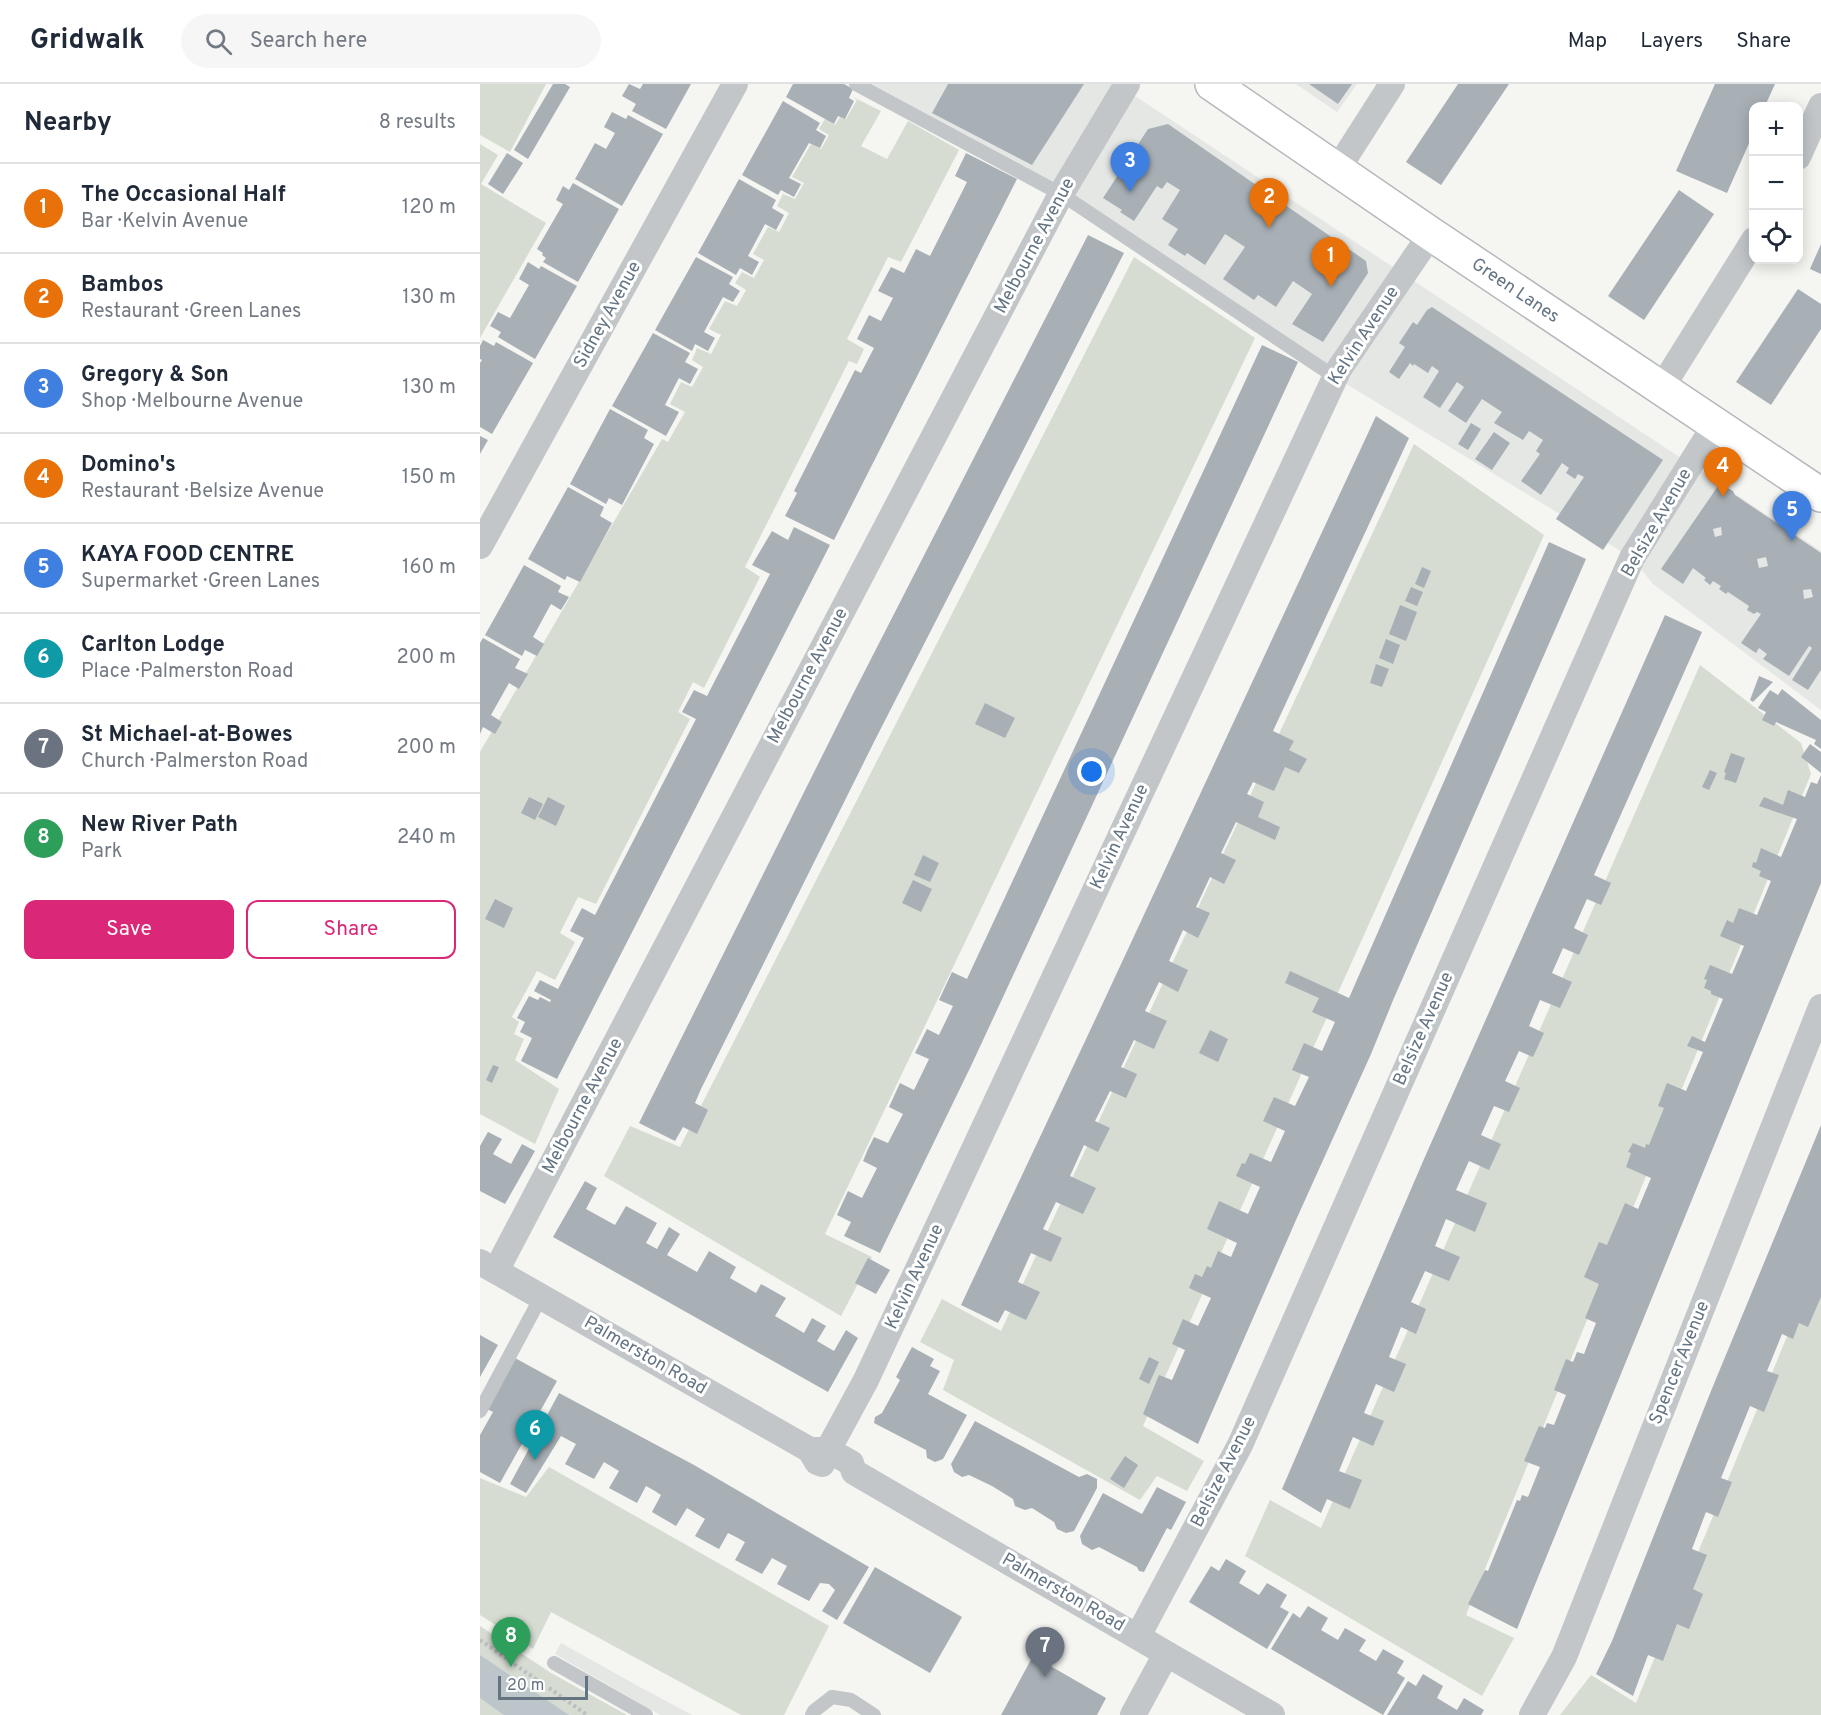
<!DOCTYPE html>
<meta charset="utf-8">
<style>
:root{--surface:#fff;--page:#f6f6f7;--text:#1f2937;--muted:#747a83;--line:#e0e1e3;--accent:#db2777}
body{margin:0;font-family:Overpass,sans-serif;background:var(--page);color:var(--text)}
.controls{position:absolute;right:18px;top:18px;display:grid;overflow:hidden;border-radius:12px;box-shadow:0 3px 15px #0003}
.controls button{width:54px;height:54px;display:grid;place-items:center;padding:0;border:0;border-bottom:2px solid var(--line);background:var(--surface);color:var(--text);font:30px sans-serif}
.scale{position:absolute;left:18px;bottom:15px;width:90px;box-sizing:border-box;padding-left:6px;border:3px solid #647482;border-top:0;font-size:16px;line-height:21px;white-space:nowrap;color:#647482;-webkit-text-stroke:4px #fff;paint-order:stroke}
.you{position:absolute;left:612px;top:688px;width:21px;height:21px;margin:-15px;border:4px solid #fff;border-radius:50%;background:#1a73e8;box-shadow:0 0 0 9px #1a73e833}
.badge{display:grid;place-items:center;width:39px;height:39px;border-radius:50%;background:var(--accent);color:#fff;font-size:20px;font-weight:700}
.pin{position:absolute;translate:-50% -50px;filter:drop-shadow(0 2px 3px #0008)}
.pin::after{content:'';position:absolute;top:32px;width:21px;height:18px;background:inherit;clip-path:polygon(0 0,100% 0,50% 100%)}
.list{margin:0;padding:0;list-style:none}
h2{display:flex;justify-content:space-between;align-items:center;height:78px;margin:0;padding:0 24px;font-size:26px}
h2 small{font-size:20px;font-weight:400;color:var(--muted)}
.list li{display:grid;grid-template-columns:39px 1fr auto;gap:18px;align-items:center;box-sizing:border-box;height:90px;padding:0 24px;border-top:2px solid var(--line)}
.list b{display:block;font-size:22px;white-space:nowrap}
.list p{margin:0;font-size:20px;white-space:nowrap;color:var(--muted)}
.list em{font-size:20px;font-style:normal;color:var(--muted)}
.actions{display:flex;gap:12px;padding:18px 24px}
.actions a{flex:1;padding:14px 0;border:2px solid var(--accent);border-radius:12px;text-align:center;font-size:21px;color:var(--accent)}
.actions .main{background:var(--accent);color:#fff}
.icon{flex:none;width:33px;height:33px;fill:none;stroke:currentColor;stroke-width:2;stroke-linecap:round;stroke-linejoin:round}
.map{position:relative;flex:none;width:1341px;height:1631px;overflow:hidden}
header{display:flex;align-items:center;gap:36px;box-sizing:border-box;height:84px;padding:0 30px;background:var(--surface);border-bottom:2px solid var(--line)}
header strong{font-size:28px}
nav{display:flex;gap:33px;margin-inline-start:auto;font-size:21px}
.search{width:420px;height:54px;background:var(--page);display:flex;align-items:center;gap:15px;box-sizing:border-box;padding:0 21px;border-radius:33px;color:var(--muted);font-size:22px}
main{display:flex}
aside{flex:1;background:var(--surface)}
.map>svg:first-child{display:block}
</style>
<header>
<strong>Gridwalk</strong>
<div class="search"><svg class="icon" aria-label="search" viewBox="0 0 24 24"><circle cx="10" cy="10" r="6"/><path d="M15 15l6 6"/></svg>Search here</div>
<nav><a>Map</a><a>Layers</a><a>Share</a></nav>
</header>
<main>
<aside>
<h2>Nearby<small>8 results</small></h2>
<ul class="list">
<li><span class="badge" style="background:#e8710a">1</span><div><b>The Occasional Half</b><p>Bar · Kelvin Avenue</p></div><em>120 m</em></li>
<li><span class="badge" style="background:#e8710a">2</span><div><b>Bambos</b><p>Restaurant · Green Lanes</p></div><em>130 m</em></li>
<li><span class="badge" style="background:#3f7fe0">3</span><div><b>Gregory &amp; Son</b><p>Shop · Melbourne Avenue</p></div><em>130 m</em></li>
<li><span class="badge" style="background:#e8710a">4</span><div><b>Domino's</b><p>Restaurant · Belsize Avenue</p></div><em>150 m</em></li>
<li><span class="badge" style="background:#3f7fe0">5</span><div><b>KAYA FOOD CENTRE</b><p>Supermarket · Green Lanes</p></div><em>160 m</em></li>
<li><span class="badge" style="background:#0f9aa8">6</span><div><b>Carlton Lodge</b><p>Place · Palmerston Road</p></div><em>200 m</em></li>
<li><span class="badge" style="background:#6b7280">7</span><div><b>St Michael-at-Bowes</b><p>Church · Palmerston Road</p></div><em>200 m</em></li>
<li><span class="badge" style="background:#2e9e5b">8</span><div><b>New River Path</b><p>Park</p></div><em>240 m</em></li>
</ul>
<div class="actions"><a class="main">Save</a><a>Share</a></div>
</aside>
<div class="map">
<svg width="1341" height="1631" viewBox="0 0 1341 1631">
<rect width="100%" height="100%" fill="#f5f5f1"/>
<g fill="#e5e7e5">
<polygon points="376,0 637,0 1341,467 1341,626 1173,500 1152,474 855,293 581,110"/>
<polygon points="816,0 877,0 857,28"/>
<polygon points="81,1559 158,1602 212,1631 180,1631 75,1570"/>
</g>
<g fill="#d6dcd2">
<polygon points="0,0 66,0 30,68 0,51"/>
<polygon points="371,12 401,27 381,62 407,75 428,37 479,66 421,178 408,173 367,255 384,265 377,280 369,277 265,483 280,493 224,604 213,598 198,628 210,635 116,820 98,813 80,849 95,858 75,896 57,887 32,933 39,938 34,950 44,955 35,976 79,1005 55,1060 0,1030 0,668 182,355 188,358 205,328 190,320 201,298 212,303 223,283 212,276 217,264 231,270 241,251 229,245 245,217 257,222 266,206 255,199 262,188 274,194 284,176 273,170 288,143 299,148 309,129 297,122 303,110 315,115 324,99 312,93 331,60 341,65 349,51 339,45 345,35 355,41 360,33 366,35 377,16"/>
<polygon points="0,60 18,71 1,100 66,139 0,254"/>
<polygon points="654,173 775,254 345,1150 392,1173 361,1232 124,1092 150,1042 200,1063"/>
<polygon points="934,360 1064,451 663,1342 724,1377 707,1407 677,1392 660,1416 463,1306 474,1276 440,1258 462,1215 521,1247"/>
<polygon points="1220,581 1321,659 1331,690 986,1531 1034,1554 1002,1612 765,1472 790,1416 841,1444"/>
<polygon points="1341,1170 1341,1631 1080,1631 1111,1591 1156,1619"/>
<polygon points="69,1383 349,1542 304,1631 261,1631 71,1528 53,1565 0,1531 0,1394 46,1413"/>
<polygon points="0,1542 71,1589 147,1631 0,1631"/>
</g>
<polygon fill="#bbc5ca" points="0,1571 89,1631 24,1631 0,1614"/>
<g fill="#a8b0b6" fill-rule="evenodd">
<polygon points="73,0 85,0 90,3 48,75 34,66"/>
<polygon points="149,0 160,5 163,0 211,0 186,45 152,27 156,20 142,12"/>
<polygon points="313,0 364,0 373,5 369,14 374,17 365,35 358,32 354,40 306,13"/>
<polygon points="468,0 604,0 552,81 452,29"/>
<polygon points="829,0 872,0 858,20"/>
<polygon points="978,0 1029,0 961,101 926,78"/>
<polygon points="1235,0 1295,0 1285,22 1274,22 1274,48 1247,109 1196,87"/>
<polygon points="303,17 340,39 336,46 346,52 340,64 329,59 309,94 321,100 314,113 301,106 298,111 262,91"/>
<polygon points="132,28 146,35 148,31 183,50 142,122 95,95 115,59 126,65 135,49 124,43"/>
<polygon points="688,40 886,177 888,189 843,258 812,240 832,210 813,197 796,223 778,211 774,216 743,195 765,163 745,150 725,181 707,169 705,172 688,161 698,145 682,135 700,106 687,98 682,105 677,102 654,137 640,128 642,126 623,114 668,45"/>
<polygon points="27,69 43,79 23,110 8,100"/>
<polygon points="486,69 537,95 354,456 305,432 317,409 314,407 375,286 381,289 394,264 377,255 389,231 401,237 413,214 398,207 411,183 424,189 436,165 450,172 487,98 475,92"/>
<polygon points="259,95 296,116 292,124 304,131 296,146 285,140 268,172 279,178 272,191 260,184 256,191 218,169"/>
<polygon points="93,99 139,125 98,198 63,178 66,174 62,171 63,169 57,165 83,120 76,116 83,102 89,106"/>
<polygon points="1199,106 1234,130 1164,236 1128,212"/>
<polygon points="608,151 644,169 395,656 221,1005 215,1019 228,1026 217,1050 203,1043 195,1057 159,1039 372,612"/>
<polygon points="1341,160 1341,190 1330,185"/>
<polygon points="216,173 253,193 249,200 260,207 253,218 243,213 224,248 235,254 228,267 215,260 212,267 175,246"/>
<polygon points="48,178 59,185 61,182 97,202 55,275 18,253 21,248 10,242 18,228 30,234 49,201 39,195"/>
<polygon points="1318,205 1341,220 1341,245 1291,321 1256,298"/>
<polygon points="952,223 1183,376 1123,466 1076,435 1104,393 1098,390 1095,395 1086,389 1089,384 1082,379 1061,411 1041,397 1060,370 1056,367 1063,356 1049,347 1043,356 1014,339 1022,328 1002,315 986,339 968,327 984,303 977,298 960,324 943,313 959,287 952,282 948,289 934,280 933,282 930,279 919,295 909,288 925,263 919,259 933,238 937,241 947,226"/>
<polygon points="173,249 210,269 205,278 218,285 210,300 199,294 185,321 199,328 186,352 132,322"/>
<polygon points="3,256 14,262 16,258 53,279 12,350 0,343 0,279 2,276 0,275 0,262"/>
<polygon points="782,261 818,278 491,982 400,1169 364,1152 371,1138 357,1131 368,1107 382,1114 397,1084 383,1077 388,1065 394,1053 408,1059 423,1030 409,1023 420,999 434,1006 449,975 435,969 447,945 459,951 473,922 459,916 472,888 487,895 492,884"/>
<polygon points="130,325 168,346 164,354 174,360 142,421 129,414 126,420 90,400"/>
<polygon points="896,332 929,354 793,647 814,657 809,666 827,675 819,689 805,683 794,707 773,698 767,710 784,718 778,733 800,743 795,756 756,738 741,769 756,776 744,800 730,793 716,823 730,829 718,854 703,846 689,877 708,886 698,908 679,898 665,927 687,937 681,949 674,965 654,956 641,983 657,990 646,1014 630,1007 615,1037 630,1044 618,1068 604,1061 590,1092 616,1104 603,1130 576,1118 563,1145 582,1154 576,1167 571,1178 551,1169 538,1198 560,1208 546,1236 525,1226 518,1239 481,1221 622,921"/>
<polygon points="991,339 1001,345 988,366 978,360"/>
<polygon points="1014,348 1030,359 1012,386 995,375"/>
<polygon points="0,352 8,356 0,370"/>
<path d="M1238 402H1244L1253 407 1255 411 1341 469V586L1328 606 1312 596 1332 564 1329 562 1309 592 1283 575 1287 570 1279 564 1276 569 1261 559 1281 530 1277 528 1274 530 1267 526 1269 522 1248 508 1246 510 1239 505 1241 502 1233 497 1230 501 1224 496 1226 494 1213 484 1203 500 1181 485ZM1241 443 1242 451 1235 453 1233 445ZM1286 473 1288 482 1279 484 1277 475ZM1331 505 1333 513 1324 515 1323 506Z"/>
<polygon points="88,403 124,423 120,432 132,439 100,498 87,492 85,496 48,475"/>
<polygon points="314,443 350,461 77,995 41,977 52,954 40,948 45,938 37,934 49,912 58,916 60,913 70,918 71,916 54,907 60,896 78,905 104,854 90,847 102,824 115,831 216,635 202,628 214,606 227,612 290,490 272,481 292,447 308,456"/>
<polygon points="1069,458 1106,475 914,914 891,970 816,1136 718,1360 663,1330 679,1291 692,1296 705,1266 692,1260 703,1235 718,1242 731,1214 709,1204 715,1190 722,1193 727,1182 731,1184 738,1167 751,1173 757,1159 727,1145 739,1117 768,1130 780,1103 756,1092 762,1079 765,1080 770,1069 791,1078 805,1047 783,1037 794,1013 815,1022 829,993 812,986 824,959 842,967 855,938 832,928 839,914 805,899 810,887 869,914"/>
<polygon points="44,481 81,502 78,508 89,513 81,526 71,520 53,553 64,560 57,572 45,566 42,572 5,551"/>
<polygon points="942,483 951,487 944,504 935,500"/>
<polygon points="931,503 943,508 937,522 925,517"/>
<polygon points="920,521 937,528 926,557 909,550"/>
<polygon points="1185,531 1222,548 1114,791 1131,799 1121,821 1107,815 1094,844 1108,851 1099,871 1083,864 1072,889 1092,898 1080,924 1060,916 1049,942 1064,949 1053,973 1039,967 1025,997 1040,1004 1029,1028 1014,1022 1001,1051 1021,1060 1009,1086 989,1077 976,1106 1007,1119 995,1148 966,1135 955,1162 980,1173 969,1197 945,1187 931,1218 946,1225 936,1250 921,1243 909,1273 926,1280 921,1292 914,1308 896,1300 884,1329 904,1337 893,1362 873,1353 859,1387 882,1396 870,1425 847,1415 841,1429 802,1405 944,1075"/>
<polygon points="3,554 40,575 35,584 48,590 39,605 29,599 11,631 22,638 15,650 3,643 0,650 0,559"/>
<polygon points="906,555 920,561 913,580 899,574"/>
<polygon points="896,580 909,585 902,603 890,599"/>
<polygon points="1279,592 1293,598 1273,618 1270,616"/>
<polygon points="1302,605 1341,636 1341,665 1334,660 1336,656 1296,638 1294,642 1282,636 1286,628 1278,624 1290,606 1298,611"/>
<polygon points="505,619 535,634 525,654 495,640"/>
<polygon points="1330,660 1341,668 1341,689 1321,673"/>
<polygon points="1251,669 1265,674 1256,699 1244,695 1246,689 1244,688"/>
<polygon points="1230,686 1237,689 1229,706 1222,703"/>
<polygon points="1341,691 1341,799 1037,1545 988,1520 1005,1486 1008,1487 1037,1416 1040,1417 1042,1411 1048,1413 1060,1383 1044,1377 1059,1342 1065,1344 1067,1339 1074,1341 1086,1311 1074,1306 1086,1275 1093,1278 1097,1268 1104,1270 1116,1239 1105,1234 1119,1200 1104,1193 1119,1158 1127,1161 1145,1119 1158,1125 1171,1094 1146,1083 1151,1069 1148,1068 1153,1059 1165,1064 1166,1060 1169,1061 1184,1024 1178,1022 1187,999 1206,1007 1223,968 1207,962 1212,952 1225,958 1243,915 1231,910 1231,907 1224,904 1227,896 1224,895 1230,881 1252,890 1264,862 1240,852 1247,836 1253,839 1259,824 1277,831 1291,797 1279,792 1281,787 1272,783 1273,778 1276,779 1281,764 1301,773 1317,735 1279,722 1284,713 1303,721 1308,706 1325,713 1331,698 1337,700"/>
<polygon points="49,713 63,720 55,736 41,729"/>
<polygon points="68,713 85,722 76,742 58,733"/>
<polygon points="443,771 459,779 450,798 434,791"/>
<polygon points="433,796 452,805 441,828 422,819"/>
<polygon points="15,815 33,824 24,844 5,835"/>
<polygon points="730,946 748,955 738,978 719,969"/>
<polygon points="13,981 19,983 12,999 6,996"/>
<polygon points="1341,1041 1341,1213 1328,1243 1319,1239 1313,1255 1302,1250 1287,1287 1299,1291 1284,1328 1270,1322 1241,1394 1252,1398 1238,1433 1226,1428 1212,1465 1227,1471 1213,1505 1223,1510 1209,1545 1197,1540 1183,1577 1168,1571 1153,1612 1116,1590 1132,1557 1231,1307"/>
<polygon points="8,1048 22,1055 13,1070 31,1080 42,1060 55,1067 25,1120 0,1107 0,1062"/>
<polygon points="105,1097 117,1104 106,1125 135,1141 146,1122 177,1139 166,1159 177,1165 189,1143 200,1150 187,1171 217,1188 229,1167 256,1183 250,1194 276,1209 281,1200 306,1214 295,1232 324,1249 332,1234 346,1242 337,1257 354,1267 366,1246 378,1254 348,1308 73,1153"/>
<polygon points="388,1174 410,1186 396,1210 375,1199"/>
<polygon points="0,1251 18,1261 0,1293"/>
<polygon points="432,1263 454,1275 450,1282 460,1287 448,1310 487,1331 463,1375 455,1378 447,1374 446,1366 394,1339 395,1333 402,1329 420,1296 416,1293"/>
<polygon points="669,1273 679,1278 669,1300 659,1295"/>
<polygon points="35,1274 77,1297 20,1399 0,1388 0,1351 13,1328 7,1325"/>
<polygon points="79,1309 214,1381 389,1483 357,1536 342,1527 355,1506 349,1500 340,1499 329,1517 297,1500 307,1482 292,1474 282,1490 255,1476 265,1458 256,1453 248,1449 239,1465 215,1452 225,1435 207,1424 196,1442 172,1428 181,1411 175,1407 166,1402 157,1419 129,1404 139,1387 124,1378 114,1395 85,1380 96,1360 81,1352 46,1409 30,1400"/>
<polygon points="495,1337 599,1393 607,1390 617,1395 617,1404 594,1447 586,1449 577,1445 574,1438 552,1424 545,1426 535,1422 533,1415 512,1402 489,1391 482,1393 474,1388 471,1380"/>
<polygon points="645,1372 658,1381 644,1404 630,1395"/>
<polygon points="677,1403 706,1418 691,1446 687,1444 664,1488 659,1487 657,1483 619,1463 612,1466 602,1460 600,1452 623,1409 662,1430"/>
<polygon points="746,1475 766,1487 759,1499 779,1511 787,1499 807,1511 800,1523 809,1528 787,1565 709,1518 731,1482 739,1487"/>
<polygon points="395,1483 482,1533 450,1589 363,1539"/>
<polygon points="828,1522 848,1534 841,1546 858,1556 865,1544 886,1556 879,1567 896,1577 903,1565 924,1577 917,1589 925,1594 903,1631 791,1565 813,1529 820,1534"/>
<polygon points="553,1572 626,1614 617,1631 521,1631"/>
<polygon points="943,1590 963,1602 957,1614 977,1626 984,1614 1004,1626 1001,1631 907,1631 928,1597 936,1602"/>
</g>
<g fill="none" stroke-linecap="round" stroke-linejoin="round">
<g stroke="#b5b9bd" stroke-width="36">
<polyline id="primary" points="732,0 951,150 1341,411"/>
</g>
<g stroke="#bcbec0" stroke-width="4" stroke-dasharray="3 3" stroke-linecap="butt">
<polyline points="0,1556 57,1596"/>
<polyline points="69,1604 107,1631"/>
</g>
<g stroke="#c2c6c9" stroke-width="14">
<polyline points="376,0 581,110 855,293"/>
<polyline points="0,1327 61,1213"/>
<polyline points="74,1579 166,1631"/>
<polyline points="332,1631 334,1627 352,1613 371,1616 394,1631"/>
</g>
<g stroke="#c2c6c9" stroke-width="26">
<polyline points="1318,73 1341,22"/>
<polyline points="857,86 912,0"/>
<polyline points="1182,303 1274,156"/>
<polyline points="0,462 255,0"/>
<polyline points="0,1178 330,1366 337,1378 342,1380"/>
<polyline points="16,1187 581,110 647,0"/>
<polyline points="331,1366 348,1366 371,1379 374,1388 792,1631"/>
<polyline points="348,1366 386,1296 859,285 951,150"/>
<polyline points="658,1552 760,1361 1152,474 1235,341"/>
<polyline points="653,1631 686,1570"/>
<polyline points="1052,1631 1084,1573 1341,923"/>
</g>
<use href="#primary" stroke="#fff" stroke-width="33"/>
</g>
<g text-anchor="middle" dominant-baseline="central" stroke-width="6" stroke-linejoin="round" paint-order="stroke">
<g font-size="18" fill="#647482" stroke="#fff">
<text transform="translate(555 162) rotate(-62)">Melbourne Avenue</text>
<text transform="translate(1035 207) rotate(34)">Green Lanes</text>
<text transform="translate(128 231) rotate(-61)">Sidney Avenue</text>
<text transform="translate(884 252) rotate(-57)">Kelvin Avenue</text>
<text transform="translate(1177 439) rotate(-60)">Belsize Avenue</text>
<text transform="translate(328 592) rotate(-62)">Melbourne Avenue</text>
<text transform="translate(640 753) rotate(-65)">Kelvin Avenue</text>
<text transform="translate(944 945) rotate(-66)">Belsize Avenue</text>
<text transform="translate(103 1022) rotate(-62)">Melbourne Avenue</text>
<text transform="translate(435 1193) rotate(-65)">Kelvin Avenue</text>
<text transform="translate(165 1272) rotate(30)">Palmerston Road</text>
<text transform="translate(1200 1279) rotate(-68)">Spencer Avenue</text>
<text transform="translate(744 1388) rotate(-63)">Belsize Avenue</text>
<text transform="translate(583 1509) rotate(30)">Palmerston Road</text>
</g>
</g>
</svg>
<div class="controls">
<button>+</button>
<button>−</button>
<button><svg class="icon" aria-label="locate" viewBox="0 0 24 24"><circle cx="12" cy="12" r="6"/><path d="M12 2v4M12 18v4M2 12h4M18 12h4"/></svg></button>
</div>
<div class="scale">20 m</div>
<div class="you"></div>
<div class="pin badge" style="left:851px;top:203px;background:#e8710a">1</div>
<div class="pin badge" style="left:789px;top:144px;background:#e8710a">2</div>
<div class="pin badge" style="left:650px;top:108px;background:#3f7fe0">3</div>
<div class="pin badge" style="left:1243px;top:413px;background:#e8710a">4</div>
<div class="pin badge" style="left:1312px;top:457px;background:#3f7fe0">5</div>
<div class="pin badge" style="left:55px;top:1376px;background:#0f9aa8">6</div>
<div class="pin badge" style="left:565px;top:1593px;background:#6b7280">7</div>
<div class="pin badge" style="left:31px;top:1583px;background:#2e9e5b">8</div>
</div>
</main>
